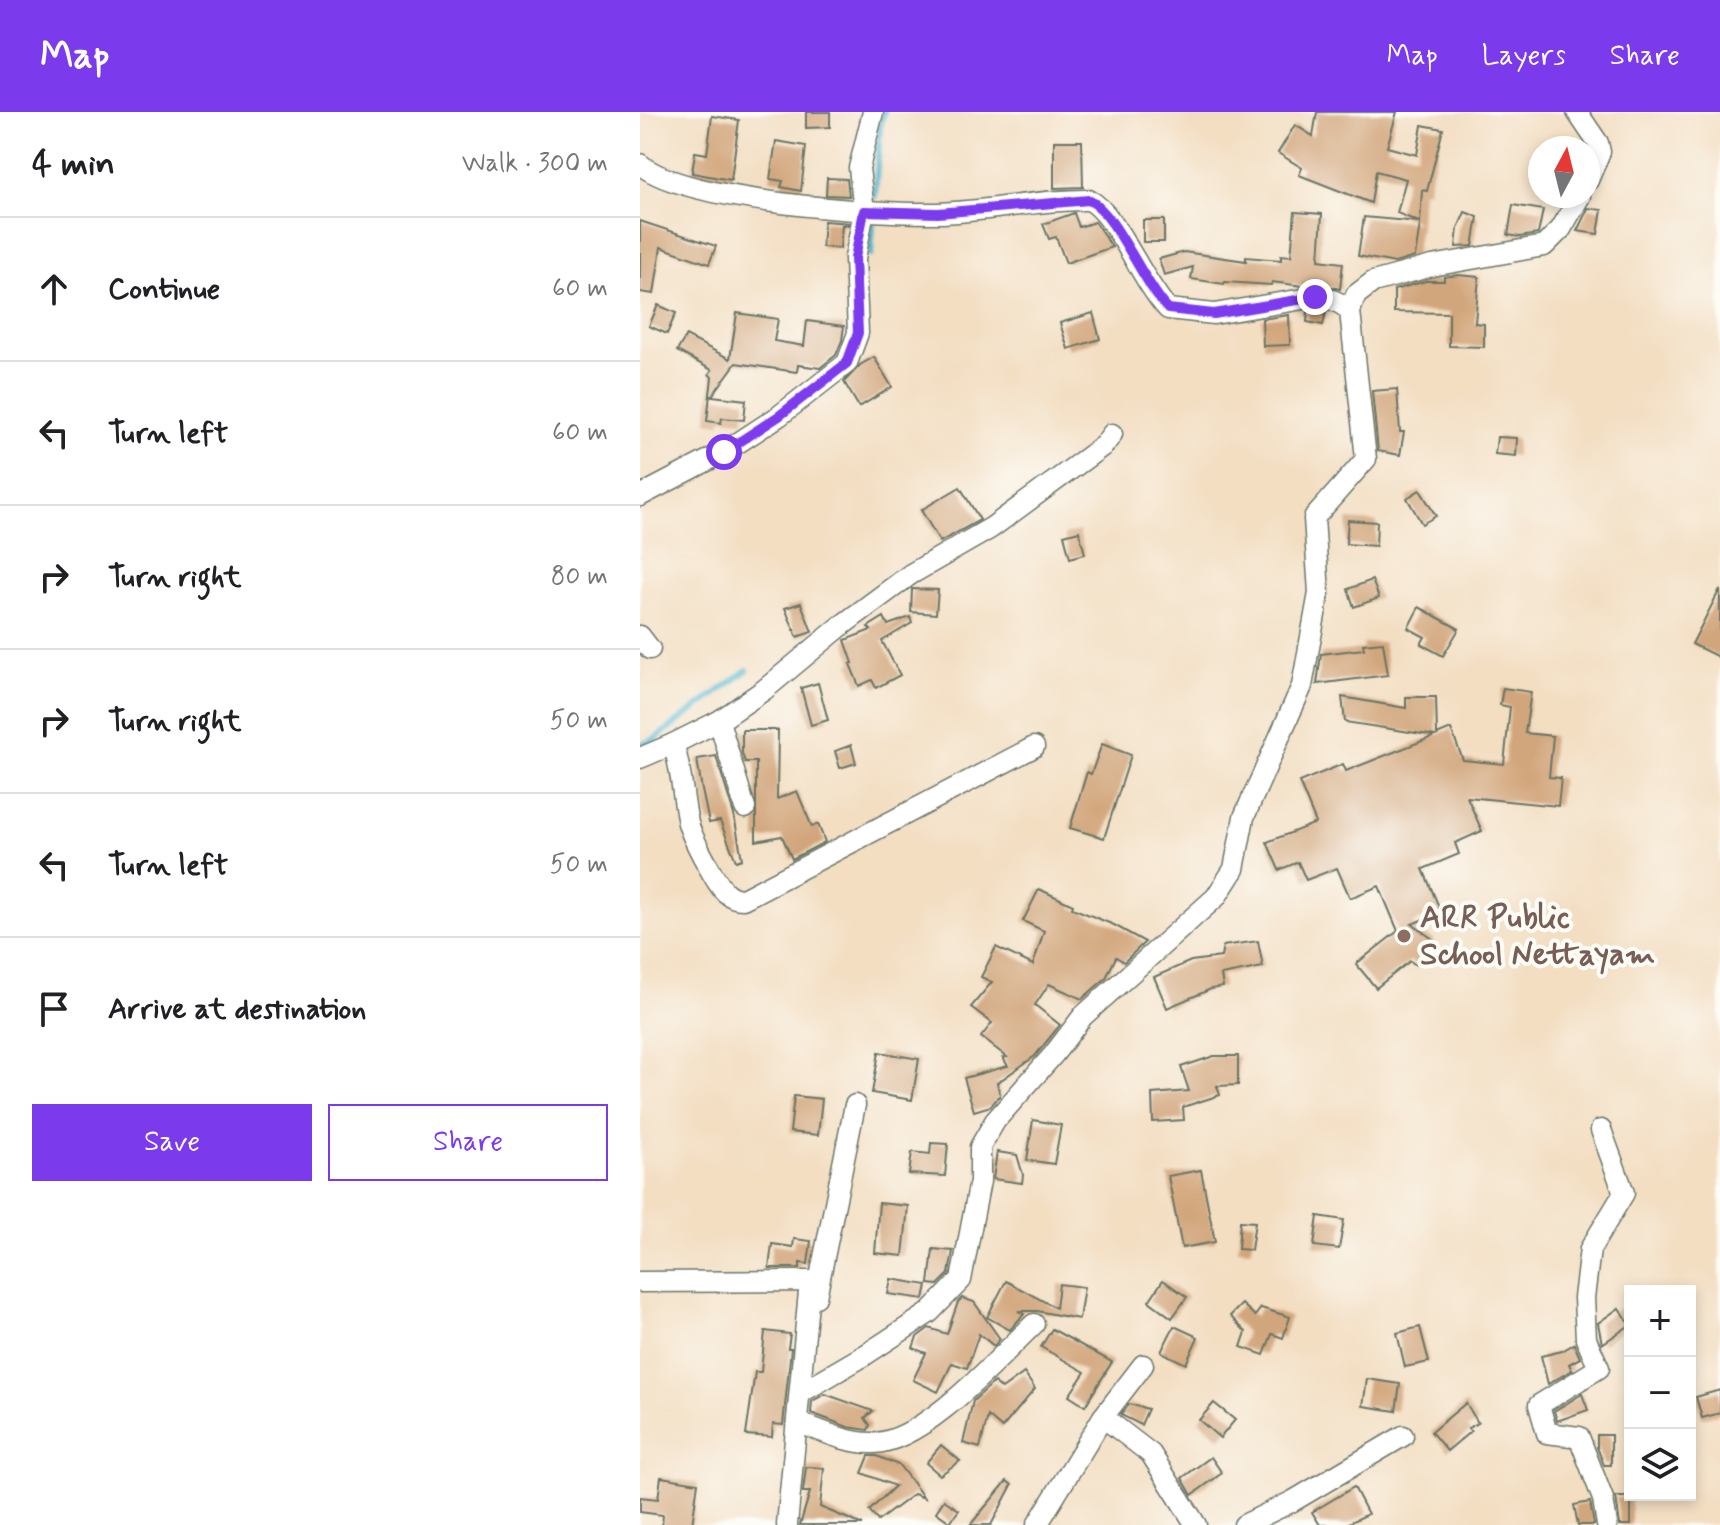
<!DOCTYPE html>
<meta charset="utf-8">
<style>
:root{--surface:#fff;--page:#f2f2f2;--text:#202124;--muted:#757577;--line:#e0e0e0;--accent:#7c3aed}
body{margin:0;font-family:Mynerve,sans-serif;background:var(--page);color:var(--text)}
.controls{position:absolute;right:24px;bottom:24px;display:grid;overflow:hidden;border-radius:0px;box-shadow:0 4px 12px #0003}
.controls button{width:72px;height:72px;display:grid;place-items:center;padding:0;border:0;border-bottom:2px solid var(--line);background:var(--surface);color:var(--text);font:40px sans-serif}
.compass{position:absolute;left:888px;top:24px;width:72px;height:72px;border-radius:50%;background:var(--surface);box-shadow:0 4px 12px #0003;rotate:7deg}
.stop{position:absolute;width:24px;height:24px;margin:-18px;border:6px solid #7c3aed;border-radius:50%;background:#fff}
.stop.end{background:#7c3aed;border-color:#fff;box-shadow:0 2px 8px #0008}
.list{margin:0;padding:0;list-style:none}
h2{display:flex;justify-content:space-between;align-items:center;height:104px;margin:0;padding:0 32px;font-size:34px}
h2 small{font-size:26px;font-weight:400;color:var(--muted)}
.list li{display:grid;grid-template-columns:52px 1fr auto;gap:24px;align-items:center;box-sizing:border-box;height:144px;padding:0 32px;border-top:2px solid var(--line)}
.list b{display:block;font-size:30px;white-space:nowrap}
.list em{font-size:26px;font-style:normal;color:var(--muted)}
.actions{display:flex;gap:16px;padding:24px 32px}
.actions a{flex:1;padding:18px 0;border:2px solid var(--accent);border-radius:0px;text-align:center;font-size:28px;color:var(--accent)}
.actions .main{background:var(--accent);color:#fff}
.icon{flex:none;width:44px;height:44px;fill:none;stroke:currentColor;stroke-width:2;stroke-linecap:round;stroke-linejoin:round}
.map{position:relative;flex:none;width:1080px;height:1413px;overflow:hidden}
header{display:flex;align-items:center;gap:48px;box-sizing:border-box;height:112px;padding:0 40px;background:var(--accent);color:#fff}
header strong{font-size:38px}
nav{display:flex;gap:44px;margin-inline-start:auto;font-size:28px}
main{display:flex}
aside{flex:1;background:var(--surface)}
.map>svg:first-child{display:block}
</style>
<header>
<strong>Map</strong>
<nav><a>Map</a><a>Layers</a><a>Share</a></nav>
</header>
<main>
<aside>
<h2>4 min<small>Walk · 300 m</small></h2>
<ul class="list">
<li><svg class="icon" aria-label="ahead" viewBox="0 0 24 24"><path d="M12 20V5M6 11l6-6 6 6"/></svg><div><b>Continue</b></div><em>60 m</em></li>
<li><svg class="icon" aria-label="left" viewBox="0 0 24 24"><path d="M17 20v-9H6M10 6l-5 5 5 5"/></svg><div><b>Turn left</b></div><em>60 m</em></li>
<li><svg class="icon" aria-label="right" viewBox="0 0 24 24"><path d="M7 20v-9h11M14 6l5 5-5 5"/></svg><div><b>Turn right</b></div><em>80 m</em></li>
<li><svg class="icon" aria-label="right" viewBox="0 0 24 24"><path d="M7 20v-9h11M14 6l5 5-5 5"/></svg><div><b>Turn right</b></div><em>50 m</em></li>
<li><svg class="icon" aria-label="left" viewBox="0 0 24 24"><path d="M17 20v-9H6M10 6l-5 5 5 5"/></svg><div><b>Turn left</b></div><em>50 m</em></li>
<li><svg class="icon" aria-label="arrive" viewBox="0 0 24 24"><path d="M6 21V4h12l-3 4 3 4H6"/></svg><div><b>Arrive at destination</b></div></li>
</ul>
<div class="actions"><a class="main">Save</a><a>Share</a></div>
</aside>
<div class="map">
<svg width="1080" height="1413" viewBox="0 0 1080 1413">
<rect width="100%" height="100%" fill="#fdfcf7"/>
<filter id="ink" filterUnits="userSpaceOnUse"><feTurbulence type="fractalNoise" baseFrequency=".0125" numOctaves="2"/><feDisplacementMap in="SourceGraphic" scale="16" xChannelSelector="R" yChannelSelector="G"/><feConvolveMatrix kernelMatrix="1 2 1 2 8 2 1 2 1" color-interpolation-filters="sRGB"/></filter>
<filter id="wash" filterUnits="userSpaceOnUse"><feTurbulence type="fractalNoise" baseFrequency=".006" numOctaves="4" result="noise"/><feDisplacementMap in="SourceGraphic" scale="32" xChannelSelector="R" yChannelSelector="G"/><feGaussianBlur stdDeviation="1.8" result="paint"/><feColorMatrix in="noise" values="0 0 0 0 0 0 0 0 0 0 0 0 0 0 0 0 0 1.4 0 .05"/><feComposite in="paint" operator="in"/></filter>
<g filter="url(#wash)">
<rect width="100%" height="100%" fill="#f3dec2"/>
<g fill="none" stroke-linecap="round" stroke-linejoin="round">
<g stroke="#51b6cf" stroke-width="6">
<polyline points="235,84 240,15 244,0"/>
<polyline points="231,142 233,113"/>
<polyline points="0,633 15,627 107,558"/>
</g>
</g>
<g id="blocks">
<g fill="#d2a67c">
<polygon points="166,0 190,0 190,15 166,16"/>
<polygon points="677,0 757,0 747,35 777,43 782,13 803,17 787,79 782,78 780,113 775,145 755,151 718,144 724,105 779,110 757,101 766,67 736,59 731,91 659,63 662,56 638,41 655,13 673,24"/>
<polygon points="72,4 99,8 91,68 52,61 55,40 67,42"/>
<polygon points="136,29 166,34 161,79 141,75 143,69 130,67"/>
<polygon points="414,29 442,29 443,75 414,76"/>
<polygon points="187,66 207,67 209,84 186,83"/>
<polygon points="873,93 903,98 898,122 880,125 868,123"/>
<polygon points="948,96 962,98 958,122 937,119"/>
<polygon points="655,100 682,102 679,148 703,151 700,177 682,173 663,174 632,170 631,173 585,170 584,172 551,167 553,155 524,163 519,147 544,140 606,149 606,145 641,148 641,143 651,144"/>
<polygon points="825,100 838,105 833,134 816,135 818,116"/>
<polygon points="434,101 439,115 455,110 472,135 426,151 416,125 409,127 403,112"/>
<rect x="503" y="108" width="21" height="22"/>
<polygon points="0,109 76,134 69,152 21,135 14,182 0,180"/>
<polygon points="184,109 209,111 208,113 202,113 200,136 182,135"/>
<polygon points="818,163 839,165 835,211 844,212 844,235 809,234 809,201 754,200 754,178 786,169 804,169 804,165"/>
<polygon points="18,193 36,201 27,222 9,214"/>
<polygon points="676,198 686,200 683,213 667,210 668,199"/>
<polygon points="97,201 138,207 134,229 164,234 167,209 204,214 202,228 196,243 180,256 158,253 157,260 96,251 72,284 106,288 104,308 82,306 81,311 67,309 72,265 69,262 72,258 37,239 46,224 90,247"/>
<polygon points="453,201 460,227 428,237 420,211"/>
<polygon points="649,203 650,233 623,234 622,207"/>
<polygon points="234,245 252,275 219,295 204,270 220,253"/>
<polygon points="757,277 760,320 764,320 760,343 738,339 732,279"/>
<polygon points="857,325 877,326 876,344 855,342"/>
<polygon points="320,375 340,408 300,430 281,398"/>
<polygon points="780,378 796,404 782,412 767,386"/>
<polygon points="708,408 737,410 736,434 706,432"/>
<polygon points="439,419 445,442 430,446 424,423"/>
<polygon points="732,468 739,486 714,495 708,477"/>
<polygon points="272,477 298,478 296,502 271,500"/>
<polygon points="1080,477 1080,546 1052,532"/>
<polygon points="161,491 172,520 157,525 145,496"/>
<polygon points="779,495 819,517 803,544 781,532 785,525 768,516"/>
<polygon points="244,505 248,513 270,505 272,511 242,529 260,563 236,576 232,568 219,574 210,552 213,551 205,528 231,518 228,515"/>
<polygon points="743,530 748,563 677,572 681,542 724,537 723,532"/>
<polygon points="178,571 188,608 171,613 161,576"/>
<polygon points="863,576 891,580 885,621 913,624 909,665 921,666 918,694 827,685 842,719 815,731 819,742 783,757 801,800 772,812 794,828 776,853 770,849 736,876 716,852 758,819 739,774 710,786 697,756 666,768 658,750 639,758 627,730 676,711 659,670 703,652 706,659 795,624 705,610 702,585 766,596 766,585 796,585 797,623 811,617 823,648 864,652 870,595 860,593"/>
<polygon points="102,618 138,618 137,687 157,679 172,715 178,712 185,730 152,747 142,724 116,729 116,650 105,650 102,641"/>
<polygon points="462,632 491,643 464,726 430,716 447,660 451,662"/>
<polygon points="211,633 216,651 200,656 195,639"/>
<polygon points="76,644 94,703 102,747 96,749 80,709 69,711 62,678 57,647"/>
<polygon points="399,777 433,793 432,796 474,813 505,830 484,850 476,845 466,866 442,887 409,872 395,893 420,913 395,944 357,971 360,983 351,994 334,999 324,966 368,954 363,946 367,945 341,925 352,911 331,895 352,870 341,865 356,835 393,853 404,819 383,809"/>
<polygon points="618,829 623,855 581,863 583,875 571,877 527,896 514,865 551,849 581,845 583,834"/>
<polygon points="239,940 279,947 272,988 232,981"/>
<polygon points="574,944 598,944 598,973 577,974 580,983 543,995 544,1008 513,1010 512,982 549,979 541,955"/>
<polygon points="154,984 182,987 178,1023 150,1020"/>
<polygon points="393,1008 421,1013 414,1052 387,1048"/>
<polygon points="291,1031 308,1032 305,1064 269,1062 272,1040 290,1042"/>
<polygon points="357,1040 377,1043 383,1063 382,1071 353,1067"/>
<polygon points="561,1058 575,1130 542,1136 528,1064"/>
<polygon points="239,1091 268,1094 263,1144 235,1141"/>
<polygon points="678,1104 704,1108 699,1137 674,1134"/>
<polygon points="600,1109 615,1110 611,1138 598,1137"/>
<polygon points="154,1127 171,1129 168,1152 160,1151 160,1156 129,1156 132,1132 153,1135"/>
<polygon points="293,1137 313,1139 309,1162 298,1173 289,1172"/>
<polygon points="251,1167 287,1173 284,1187 248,1182"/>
<polygon points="523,1168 547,1185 532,1206 509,1189"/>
<polygon points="366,1169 416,1196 419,1172 444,1175 439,1207 397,1199 378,1199 384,1202 370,1218 347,1205"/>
<polygon points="322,1186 334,1190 360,1227 354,1234 339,1222 327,1256 312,1251 298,1280 273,1268 286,1241 273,1236 277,1225 289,1216 307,1222 318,1190"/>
<polygon points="602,1192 615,1204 621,1196 650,1205 643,1226 632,1222 624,1243 601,1235 606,1220 590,1204"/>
<polygon points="979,1196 990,1213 962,1232 958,1211"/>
<polygon points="534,1214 558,1225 546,1252 521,1240"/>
<polygon points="780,1215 789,1250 765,1255 757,1221"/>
<polygon points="412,1217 472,1250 445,1294 429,1284 445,1260 401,1235"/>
<polygon points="125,1219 150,1222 148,1236 151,1236 143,1313 133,1312 132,1325 106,1323 115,1260 121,1260"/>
<polygon points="934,1232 940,1246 929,1252 932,1258 908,1272 901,1244 922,1239"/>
<polygon points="384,1261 395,1277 362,1316 348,1304 340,1336 323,1331 333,1289 354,1270 362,1277"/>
<polygon points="727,1267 760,1272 756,1299 723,1294"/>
<polygon points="1080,1278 1080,1301 1062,1306 1056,1285"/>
<polygon points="185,1282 233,1299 225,1306 230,1313 228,1318 208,1315 171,1301 172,1289"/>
<polygon points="942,1282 948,1298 917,1309 914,1299"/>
<polygon points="574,1291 595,1308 580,1326 559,1308"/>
<polygon points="826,1291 838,1311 828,1316 831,1319 807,1339 791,1320"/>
<polygon points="489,1292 508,1297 501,1313 481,1303"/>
<polygon points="957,1323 971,1323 971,1353 964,1353 957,1335"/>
<polygon points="301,1333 320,1349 300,1363 286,1351"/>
<polygon points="229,1344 237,1344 259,1353 284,1386 274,1382 238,1409 229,1399 255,1374 222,1361"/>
<polygon points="571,1345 582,1361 552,1383 542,1366"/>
<polygon points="166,1355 184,1356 180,1395 223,1413 160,1413 170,1380 163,1380"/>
<polygon points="21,1365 58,1371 52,1413 22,1413 23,1403 0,1400 0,1385 18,1387"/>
<polygon points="367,1369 372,1373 351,1413 330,1413"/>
<polygon points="714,1375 728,1402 705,1413 680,1413 672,1400"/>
<polygon points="976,1385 991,1385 991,1413 980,1413"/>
<polygon points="304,1388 319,1398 310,1410 296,1400"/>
<polygon points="950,1390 954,1413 938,1413 934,1393"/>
</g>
</g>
</g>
<g filter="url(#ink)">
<use href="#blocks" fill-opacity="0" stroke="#697566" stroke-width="2"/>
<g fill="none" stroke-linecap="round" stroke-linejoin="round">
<g stroke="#697566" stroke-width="23">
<g id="minor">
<polyline points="937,0 958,31 960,40 948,68"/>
<path d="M0 52C43 90 236 102 297 101 348 100 398 87 449 88 476 101 502 170 528 197L574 202 675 185C690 186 699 189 710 199"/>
<polyline points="0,384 84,340 139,304 207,251 218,221 215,146 224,99 219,56 233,0"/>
<polyline points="0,524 10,537"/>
<polyline points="79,609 105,696"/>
<polyline points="33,632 79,609 124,578 201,514 271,462 351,416 464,333 472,322"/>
<path d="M0 646 33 632C42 657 42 684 48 711 53 728 63 745 72 761 80 774 86 787 103 787L394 635"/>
<polyline points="961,1018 984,1081 950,1137 944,1186 946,1227 959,1256 899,1293 907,1321 939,1325 963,1387 967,1413"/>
<polyline points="0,1170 170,1169 147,1413"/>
<polyline points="176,1185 215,993"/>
<polyline points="160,1281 225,1243 289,1201 321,1168 340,1069 340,1035 355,1009 414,942 443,904 576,785 594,757 604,705 662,574 679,481 674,406 726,347 710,199 716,183 733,170 792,154 904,134 921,117 940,84"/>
<polyline points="463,1305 511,1342 556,1413"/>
<path d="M157 1310C182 1319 208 1332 234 1331 284 1330 358 1246 394 1212"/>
<polyline points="397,1413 463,1305 503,1253"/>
<polyline points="604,1413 653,1389 763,1324"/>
</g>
</g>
<use href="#minor" stroke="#fff" stroke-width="20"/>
</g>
</g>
<g fill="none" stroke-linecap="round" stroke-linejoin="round" filter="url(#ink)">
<path stroke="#7c3aed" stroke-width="10" d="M84 340 139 304 207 251 218 221 215 146 224 99 298 101 449 88C476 101 502 170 528 197L574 202 675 185"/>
</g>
<circle fill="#8d6e63" stroke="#fdfcf7" stroke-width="3" cx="764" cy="824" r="8"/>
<g text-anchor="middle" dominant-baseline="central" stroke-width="8" stroke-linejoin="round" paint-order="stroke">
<g font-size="32" font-weight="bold" fill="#785e54" stroke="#fdfcf7" text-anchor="start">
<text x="780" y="806">ARR Public<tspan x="780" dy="37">School Nettayam</tspan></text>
</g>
</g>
</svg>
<div class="controls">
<button>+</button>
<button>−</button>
<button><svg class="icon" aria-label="layers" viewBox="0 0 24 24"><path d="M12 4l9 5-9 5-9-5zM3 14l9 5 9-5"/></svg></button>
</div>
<svg class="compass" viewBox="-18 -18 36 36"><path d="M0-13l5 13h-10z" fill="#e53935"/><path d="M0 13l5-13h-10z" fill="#757577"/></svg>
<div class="stop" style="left:84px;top:340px"></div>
<div class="stop end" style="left:675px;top:185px"></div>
</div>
</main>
